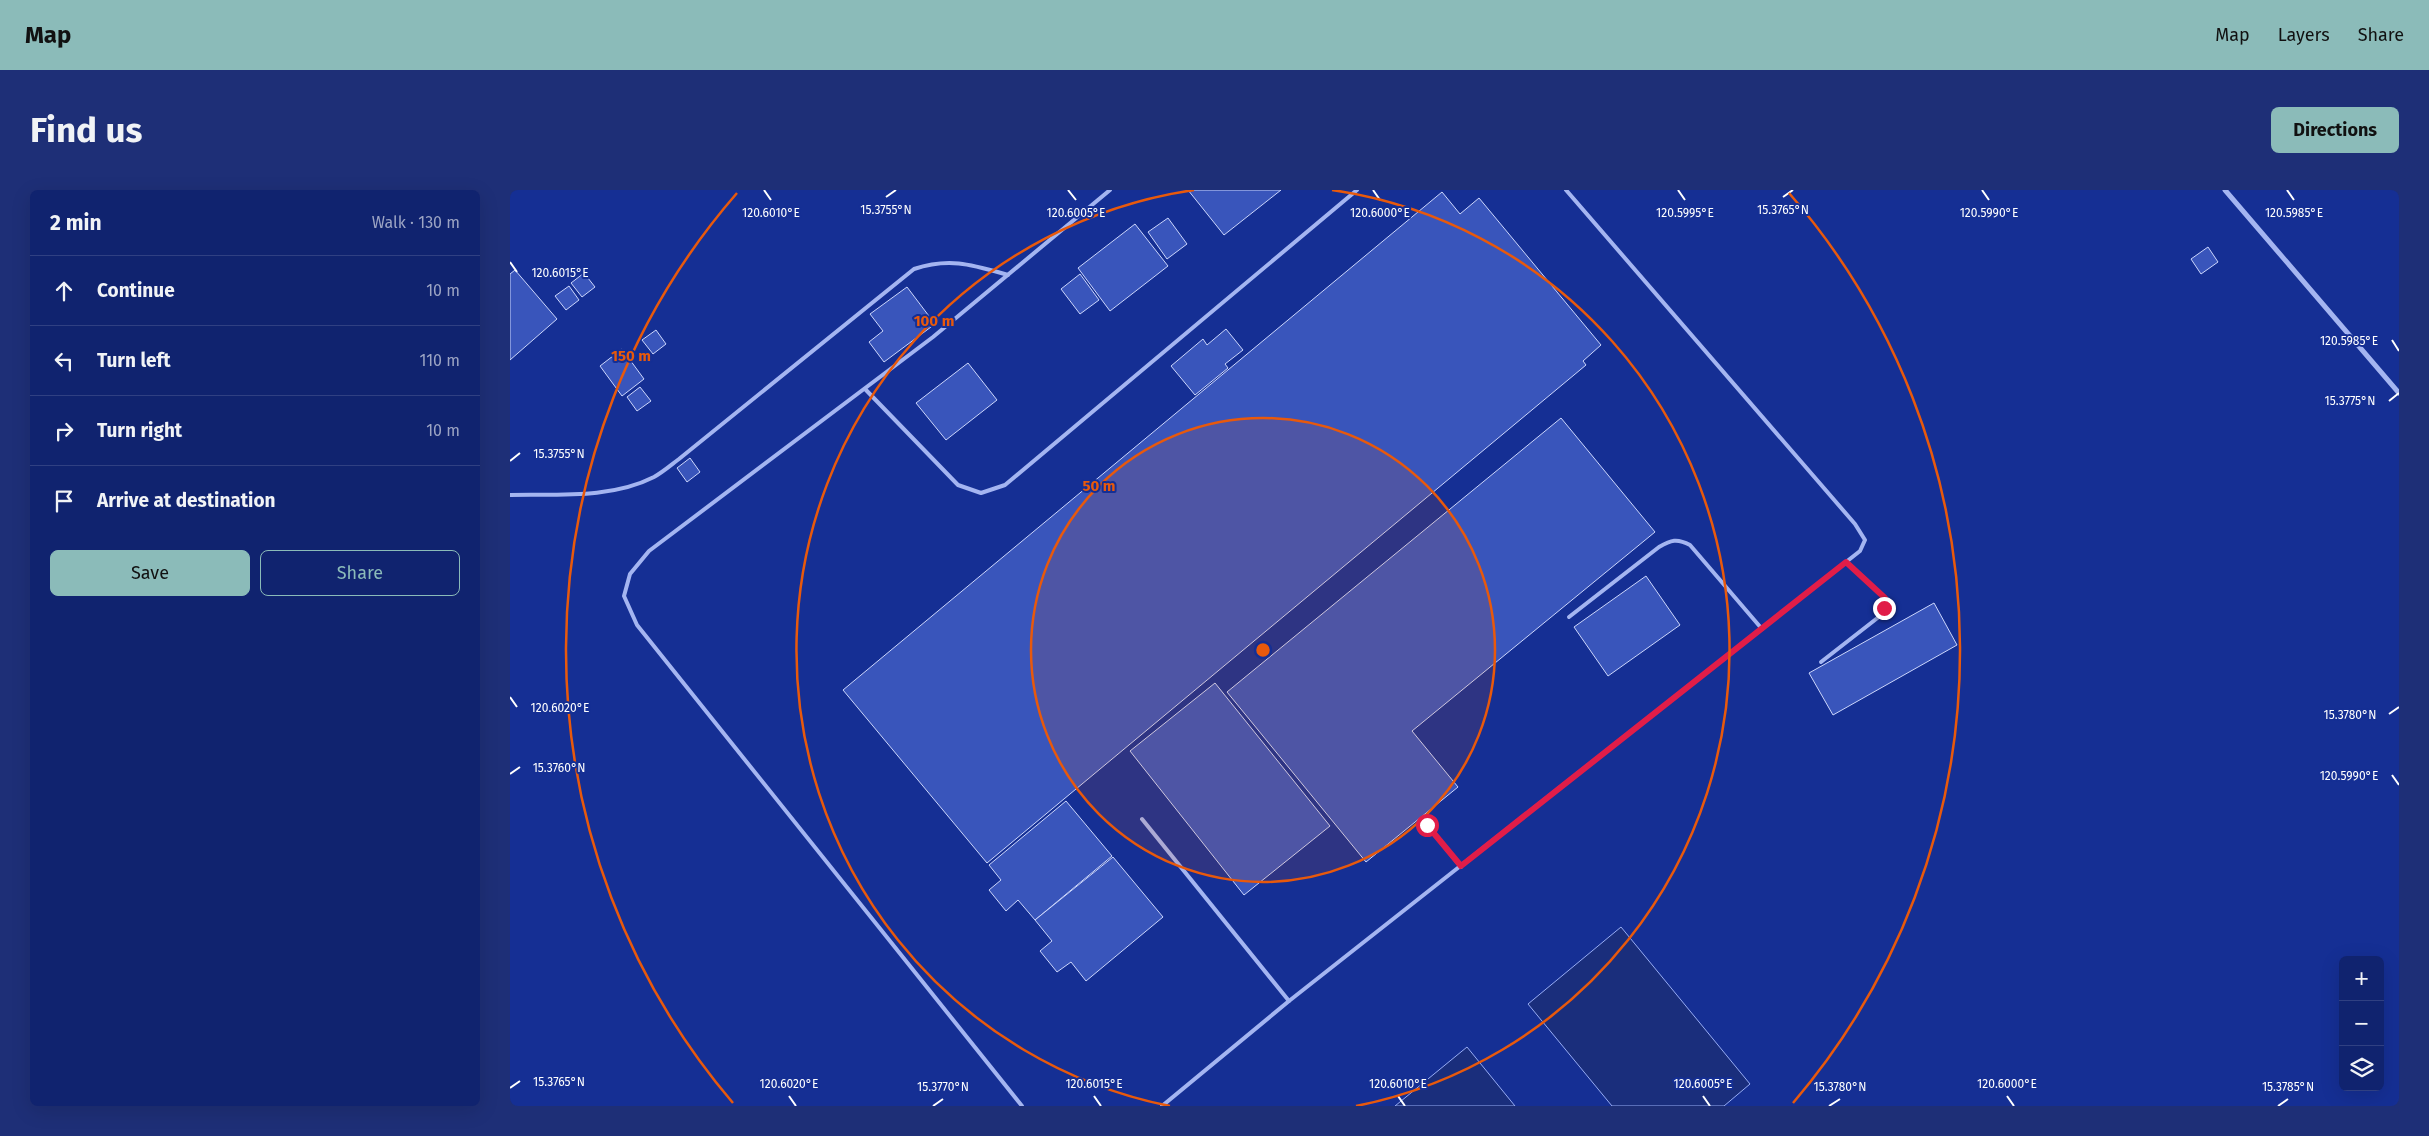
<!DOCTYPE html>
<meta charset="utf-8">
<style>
:root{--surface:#10236f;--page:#1e2f77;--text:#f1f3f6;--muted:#9ca4c3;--line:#304082;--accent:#8bbbb9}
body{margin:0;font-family:"Fira Sans",sans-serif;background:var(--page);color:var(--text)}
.controls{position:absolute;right:15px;bottom:15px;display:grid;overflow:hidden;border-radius:8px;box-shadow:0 5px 20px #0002}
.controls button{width:45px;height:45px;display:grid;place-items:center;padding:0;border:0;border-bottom:1px solid var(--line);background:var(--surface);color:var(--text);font:25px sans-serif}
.stop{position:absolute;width:15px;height:15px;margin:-11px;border:4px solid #e11d48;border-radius:50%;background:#fff}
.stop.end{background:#e11d48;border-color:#fff;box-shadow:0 1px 5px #0008}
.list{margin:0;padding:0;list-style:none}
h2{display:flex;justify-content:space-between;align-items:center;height:65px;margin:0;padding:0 20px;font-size:21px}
h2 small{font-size:16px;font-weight:400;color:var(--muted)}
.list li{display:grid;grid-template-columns:32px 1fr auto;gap:15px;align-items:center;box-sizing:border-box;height:70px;padding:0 20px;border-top:1px solid var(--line)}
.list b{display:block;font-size:19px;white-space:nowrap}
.list em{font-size:16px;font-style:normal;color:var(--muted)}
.actions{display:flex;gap:10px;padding:15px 20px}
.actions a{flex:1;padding:11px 0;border:1px solid var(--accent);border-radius:8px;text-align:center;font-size:18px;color:var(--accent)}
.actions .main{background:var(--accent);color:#111}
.icon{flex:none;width:28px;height:28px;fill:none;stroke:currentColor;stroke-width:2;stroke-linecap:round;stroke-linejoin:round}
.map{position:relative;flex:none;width:1889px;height:916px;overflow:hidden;border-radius:8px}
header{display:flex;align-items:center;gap:30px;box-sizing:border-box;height:70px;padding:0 25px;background:var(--accent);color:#111}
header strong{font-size:24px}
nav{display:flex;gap:28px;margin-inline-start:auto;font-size:18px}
.intro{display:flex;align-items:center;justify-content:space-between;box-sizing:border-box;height:120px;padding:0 30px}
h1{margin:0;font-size:35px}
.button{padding:12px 22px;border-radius:8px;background:var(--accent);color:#111;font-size:18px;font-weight:700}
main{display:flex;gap:30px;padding:0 30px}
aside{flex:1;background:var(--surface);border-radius:8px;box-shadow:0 5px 20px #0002}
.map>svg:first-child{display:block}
</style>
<header>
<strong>Map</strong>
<nav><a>Map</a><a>Layers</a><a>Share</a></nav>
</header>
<div class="intro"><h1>Find us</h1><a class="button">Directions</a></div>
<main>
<aside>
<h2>2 min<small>Walk · 130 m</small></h2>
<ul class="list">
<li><svg class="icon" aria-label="ahead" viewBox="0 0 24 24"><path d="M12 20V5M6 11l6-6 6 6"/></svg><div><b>Continue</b></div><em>10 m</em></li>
<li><svg class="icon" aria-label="left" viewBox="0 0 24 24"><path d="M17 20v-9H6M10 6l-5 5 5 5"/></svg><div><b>Turn left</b></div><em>110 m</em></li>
<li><svg class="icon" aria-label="right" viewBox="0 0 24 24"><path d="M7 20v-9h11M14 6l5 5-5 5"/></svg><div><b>Turn right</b></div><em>10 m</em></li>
<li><svg class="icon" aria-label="arrive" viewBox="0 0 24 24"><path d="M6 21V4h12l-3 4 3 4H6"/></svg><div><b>Arrive at destination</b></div></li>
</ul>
<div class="actions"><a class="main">Save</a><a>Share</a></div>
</aside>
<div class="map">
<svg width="1889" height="916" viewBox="0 0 1889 916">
<rect width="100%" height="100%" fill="#152f94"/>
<g fill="#1a2e7c" stroke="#97acf4">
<polygon points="1111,737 1240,894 1214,916 1102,916 1018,814"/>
<polygon points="957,857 1005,916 885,916"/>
</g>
<g fill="#3955bb" stroke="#ccd6fc">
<polygon points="678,0 771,0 714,45"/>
<polygon points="932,2 950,24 969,8 1091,155 1073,171 1076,175 477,673 333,500"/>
<polygon points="658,28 677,54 657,69 638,42"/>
<polygon points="625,34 658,76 600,121 568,78"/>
<polygon points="1698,57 1708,72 1691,84 1681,69"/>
<polygon points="5,80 47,129 0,170 0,84"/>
<polygon points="74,83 85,97 72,107 61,93"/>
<polygon points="570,84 589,110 570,124 551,99"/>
<polygon points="59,96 69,110 56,120 45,106"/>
<polygon points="397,97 425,134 374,172 359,152 373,141 360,124"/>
<polygon points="716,139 733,160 715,174 718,178 685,205 661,176 693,149 697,155"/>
<polygon points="146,140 156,154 143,164 132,150"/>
<polygon points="112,159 134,189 112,206 90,176"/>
<polygon points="458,173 487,210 436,250 406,213"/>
<polygon points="130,197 141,211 127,221 117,207"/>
<polygon points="1051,228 1145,342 902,541 948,597 856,672 717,502"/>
<polygon points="180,268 190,282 177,292 167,278"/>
<polygon points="1136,386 1170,435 1098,486 1064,437"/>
<polygon points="1424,413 1447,455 1323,525 1299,483"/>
<polygon points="705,493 820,636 734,705 620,561"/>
<polygon points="556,611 602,666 525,730 508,710 496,721 479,700 491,690 479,675"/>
<polygon points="603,667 653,727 576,791 561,772 547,782 530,761 542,751 525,730"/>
</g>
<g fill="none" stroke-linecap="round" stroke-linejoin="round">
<g stroke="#a4b5f1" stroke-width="4">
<polyline points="355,199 448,295 471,303 495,295 847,0"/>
<path d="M0 305C47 304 101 309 144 287 153 282 161 275 169 269L404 79C440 67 463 75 498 85"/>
<path d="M1059 427 1149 357C1161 350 1167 348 1180 355L1252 439"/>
<polyline points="1311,472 1370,426 1374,418 1375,408 1336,372"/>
<polyline points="632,629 779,811"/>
<polyline points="917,635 951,677"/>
<polyline points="512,916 127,435 114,406 120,384 139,361 423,147 600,0"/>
<polyline points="652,916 779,811 1350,361 1355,350 1345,334 1056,0"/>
</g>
<polyline stroke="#a4b5f1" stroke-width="5" points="1715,0 1889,203"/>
</g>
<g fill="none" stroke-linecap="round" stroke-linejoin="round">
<polyline stroke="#e11d48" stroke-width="6" points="917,635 951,676 1336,372 1375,408 1374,418"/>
</g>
<path fill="none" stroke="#fff" stroke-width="2" d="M254 0 261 10M558 0 566 10M863 0 870 10M1168 0 1175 10M1472 0 1479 10M1777 0 1784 10M376 7 386 0M1273 7 1283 0M0 72 7 82M1882 150 1889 161M1879 211 1889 203M0 271 10 263M0 507 7 517M1879 524 1889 517M0 584 10 577M1882 585 1889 595M0 898 10 891M279 906 286 916M584 906 591 916M888 906 895 916M1193 906 1200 916M1497 906 1504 916M423 916 433 909M1319 916 1330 909M1768 916 1778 909"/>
<circle cx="753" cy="460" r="232" fill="#e8590c" fill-opacity=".12"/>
<g fill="none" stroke="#e8590c" stroke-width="2.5">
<circle cx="753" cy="460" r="232"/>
<path d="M660 916A465 465 0 0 1 684 0M822 0A465 465 0 0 1 846 916"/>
<path d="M223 913A697 697 0 0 1 227 3M1279 3A697 697 0 0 1 1283 913"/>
</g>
<g font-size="12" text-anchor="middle" fill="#fff" stroke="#152f94" stroke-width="4" stroke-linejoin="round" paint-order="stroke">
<text x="376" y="24">15.3755°N</text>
<text x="1273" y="24">15.3765°N</text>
<text x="261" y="27">120.6010°E</text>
<text x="566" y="27">120.6005°E</text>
<text x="870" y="27">120.6000°E</text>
<text x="1175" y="27">120.5995°E</text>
<text x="1479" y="27">120.5990°E</text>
<text x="1784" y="27">120.5985°E</text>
<text x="50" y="87">120.6015°E</text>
<text x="1839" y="155">120.5985°E</text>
<text x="1840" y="215">15.3775°N</text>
<text x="49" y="268">15.3755°N</text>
<text x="50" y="522">120.6020°E</text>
<text x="1840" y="529">15.3780°N</text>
<text x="49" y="582">15.3760°N</text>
<text x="1839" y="590">120.5990°E</text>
<text x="49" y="896">15.3765°N</text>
<text x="279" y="898">120.6020°E</text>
<text x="584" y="898">120.6015°E</text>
<text x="888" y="898">120.6010°E</text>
<text x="1193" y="898">120.6005°E</text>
<text x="1497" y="898">120.6000°E</text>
<text x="433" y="901">15.3770°N</text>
<text x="1330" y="901">15.3780°N</text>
<text x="1778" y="901">15.3785°N</text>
</g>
<circle cx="753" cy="460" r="8" fill="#e8590c" stroke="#152f94" stroke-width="2.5"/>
<g font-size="15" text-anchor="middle" font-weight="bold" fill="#e8590c" stroke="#152f94" stroke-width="4" stroke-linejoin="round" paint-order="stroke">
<text x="424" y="136">100 m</text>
<text x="121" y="171">150 m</text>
<text x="589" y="301">50 m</text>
</g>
</svg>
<div class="controls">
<button>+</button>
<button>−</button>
<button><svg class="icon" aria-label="layers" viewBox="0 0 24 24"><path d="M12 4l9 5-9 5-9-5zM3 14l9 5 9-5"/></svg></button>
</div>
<div class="stop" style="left:917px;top:635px"></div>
<div class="stop end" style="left:1374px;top:418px"></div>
</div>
</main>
